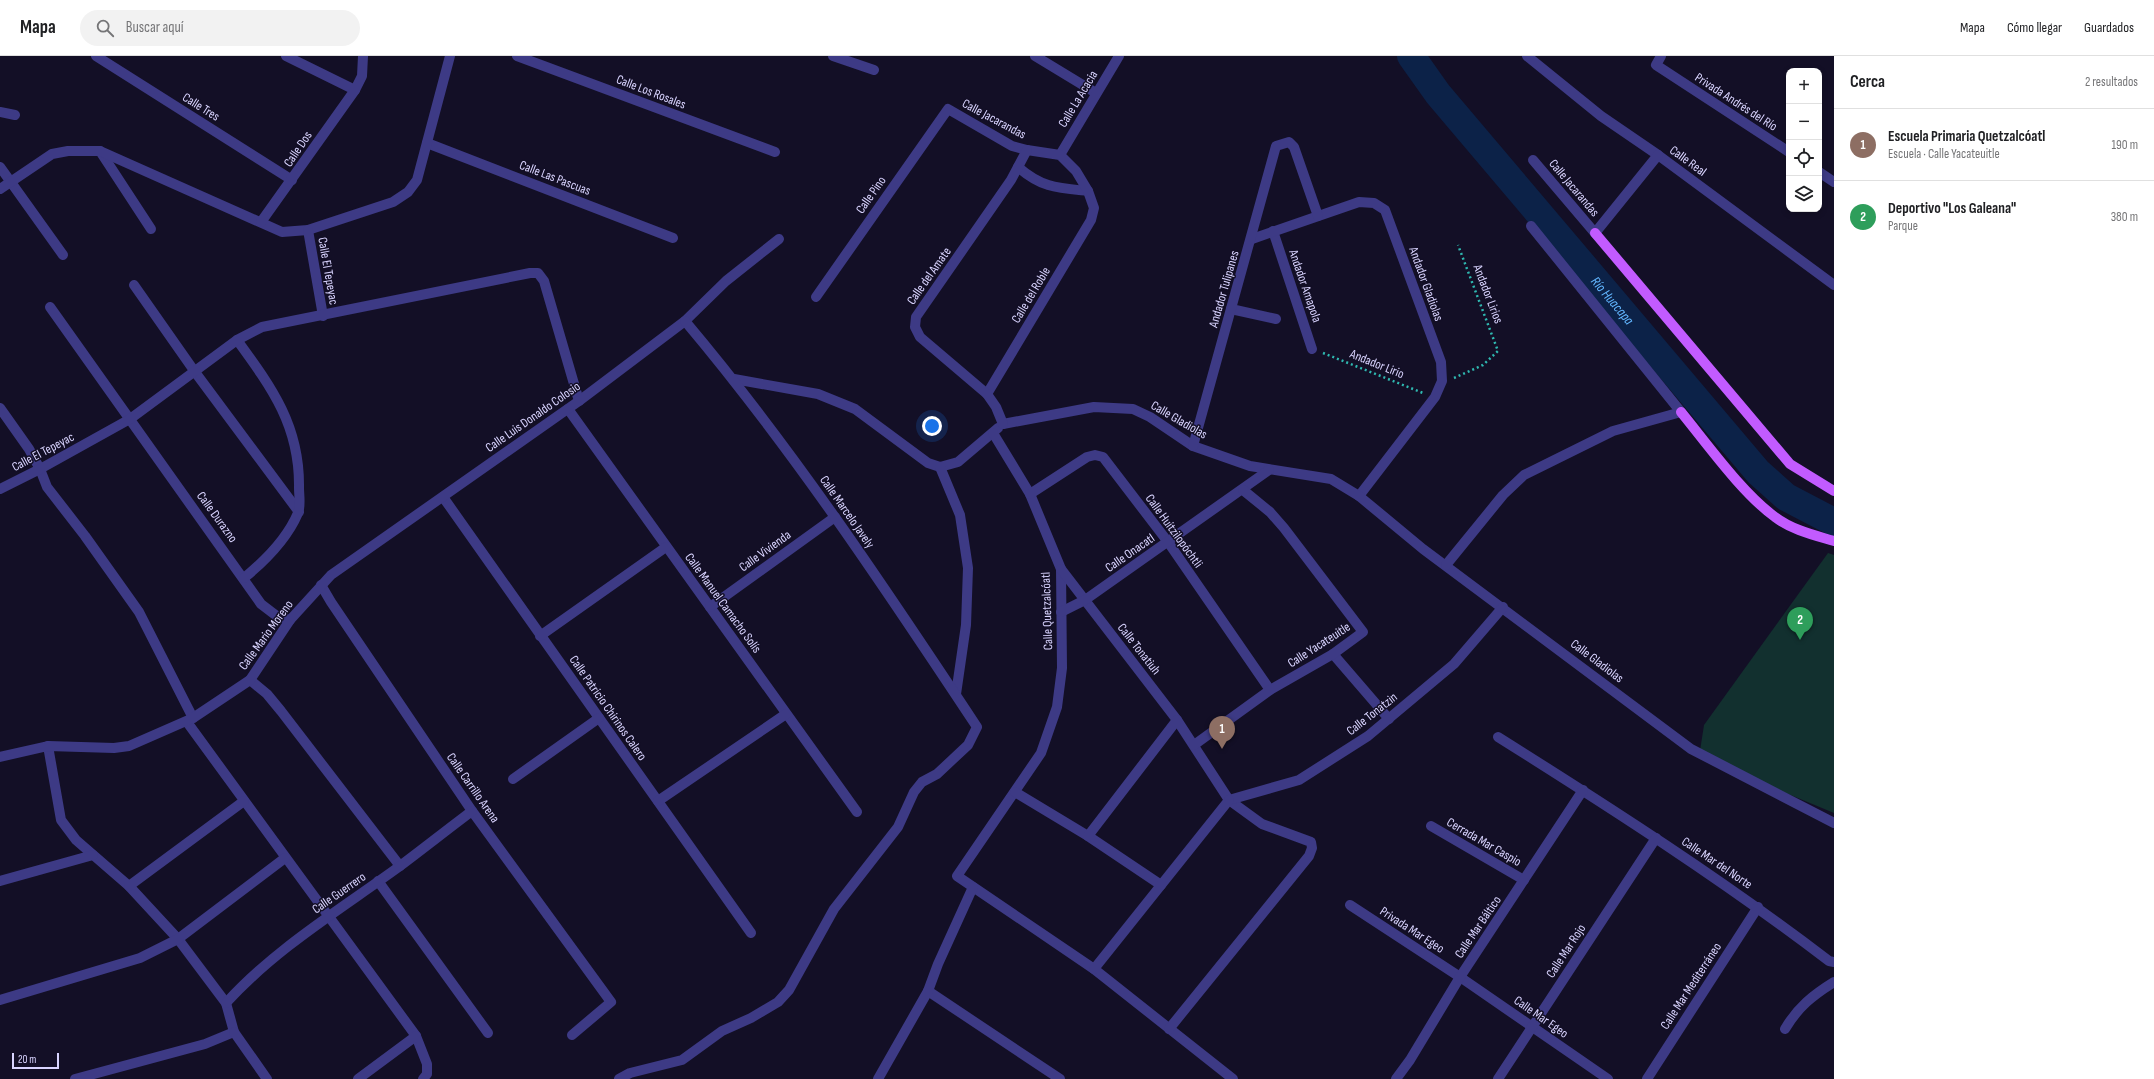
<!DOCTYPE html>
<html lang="es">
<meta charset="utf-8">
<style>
:root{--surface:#fff;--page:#f2f2f2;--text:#202124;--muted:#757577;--line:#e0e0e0;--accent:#d93025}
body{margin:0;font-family:"Sofia Sans Condensed",sans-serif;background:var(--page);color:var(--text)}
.controls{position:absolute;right:12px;top:12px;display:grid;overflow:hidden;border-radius:8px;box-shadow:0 2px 6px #0003}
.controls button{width:36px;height:36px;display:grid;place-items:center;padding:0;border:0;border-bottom:1px solid var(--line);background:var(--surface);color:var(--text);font:20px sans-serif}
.scale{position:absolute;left:12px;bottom:10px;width:47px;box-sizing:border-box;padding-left:4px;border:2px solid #d9d4ff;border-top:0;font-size:11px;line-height:14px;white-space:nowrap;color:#d9d4ff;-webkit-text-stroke:3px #130f26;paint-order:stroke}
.you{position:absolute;left:932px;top:370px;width:14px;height:14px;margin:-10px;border:3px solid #fff;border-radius:50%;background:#1a73e8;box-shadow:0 0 0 6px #1a73e833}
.badge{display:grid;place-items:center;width:26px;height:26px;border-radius:50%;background:var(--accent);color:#fff;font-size:13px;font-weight:700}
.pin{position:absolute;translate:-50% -33px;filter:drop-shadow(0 1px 2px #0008)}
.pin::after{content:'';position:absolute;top:21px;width:14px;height:12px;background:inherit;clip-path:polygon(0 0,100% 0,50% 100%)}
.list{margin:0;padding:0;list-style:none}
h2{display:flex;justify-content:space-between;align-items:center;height:52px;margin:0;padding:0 16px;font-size:17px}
h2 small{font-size:13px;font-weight:400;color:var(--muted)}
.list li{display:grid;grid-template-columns:26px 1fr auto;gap:12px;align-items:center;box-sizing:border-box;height:72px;padding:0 16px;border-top:1px solid var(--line)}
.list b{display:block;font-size:15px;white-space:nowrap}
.list p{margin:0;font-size:13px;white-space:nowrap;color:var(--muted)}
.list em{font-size:13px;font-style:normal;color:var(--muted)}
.icon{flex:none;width:22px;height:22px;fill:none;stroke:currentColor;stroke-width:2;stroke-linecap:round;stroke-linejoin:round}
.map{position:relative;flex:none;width:1834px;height:1023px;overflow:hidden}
header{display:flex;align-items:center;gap:24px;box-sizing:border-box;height:56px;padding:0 20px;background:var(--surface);border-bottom:1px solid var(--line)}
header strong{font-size:19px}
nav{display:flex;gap:22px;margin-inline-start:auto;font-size:14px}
.search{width:280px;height:36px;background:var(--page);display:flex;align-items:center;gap:10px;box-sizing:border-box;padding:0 14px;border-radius:22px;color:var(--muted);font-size:15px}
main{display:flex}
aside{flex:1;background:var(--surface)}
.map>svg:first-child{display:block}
</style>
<header>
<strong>Mapa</strong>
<div class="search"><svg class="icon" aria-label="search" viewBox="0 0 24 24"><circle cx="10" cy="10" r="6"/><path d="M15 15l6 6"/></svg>Buscar aquí</div>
<nav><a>Mapa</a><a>Cómo llegar</a><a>Guardados</a></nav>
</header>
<main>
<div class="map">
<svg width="1834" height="1023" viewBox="0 0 1834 1023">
<rect width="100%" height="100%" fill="#130f26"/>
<polygon fill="#12302f" points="1828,497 1834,499 1834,757 1699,701 1704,669"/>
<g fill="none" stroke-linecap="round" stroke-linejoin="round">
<path stroke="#0c2248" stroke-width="28" id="s1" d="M1411 0 1438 38 1758 416 1786 441 1834 466"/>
<g stroke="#2fb8b0" stroke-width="2.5" stroke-dasharray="2 3" stroke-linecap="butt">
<polyline points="1323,297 1423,337"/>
<polyline points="1454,322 1483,309 1498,295 1458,189"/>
</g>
<g stroke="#3d3a85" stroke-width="10">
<polyline points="96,0 292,124"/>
<polyline points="286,0 355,34"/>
<polyline points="517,0 775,96"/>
<polyline points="833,0 874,14"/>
<polyline points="1035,0 1096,37"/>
<polyline points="1527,0 1601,60 1658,99 1834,229"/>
<polyline points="1661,0 1656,9 1789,96"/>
<polyline points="0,56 15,59"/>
<polyline points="427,87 673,182"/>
<polyline points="100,95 151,173"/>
<polyline points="1060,99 1119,0"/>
<polyline points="1533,104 1595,177 1658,99"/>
<polyline points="0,111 63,199"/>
<path d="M1018 111C1042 132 1058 132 1088 135"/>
<polyline points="1819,116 1834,126"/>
<polyline points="0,133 52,98 68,95 100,95 282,176 308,174 393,146 408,136 417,124 450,0"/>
<polyline points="261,166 355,34 362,20 363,0"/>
<polyline points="308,174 323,260"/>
<polyline points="1273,175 1312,293"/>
<polyline points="1252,183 1359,146 1374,147 1385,154 1441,306 1442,325 1435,341 1359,440"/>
<polyline points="134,229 195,316 299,456"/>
<polyline points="816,241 948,53 1012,90 1027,94 1060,99 1076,115 1088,135 1094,152 1091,164 987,338"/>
<polyline points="50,251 261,548 278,561 290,564"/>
<polyline points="1231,253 1276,263"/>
<path d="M237 284C272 332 300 370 299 432 299 439 301 450 298 457 287 483 266 504 244 522"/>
<polyline points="734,323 818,338 855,353 928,407 940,411 958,406 998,372"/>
<polyline points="0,352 29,393 40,413 47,431 85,480 139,556 193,662"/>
<polyline points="568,353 857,756"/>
<polyline points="1003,368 1094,351 1133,353 1150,361 1193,390 1250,410 1331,423 1359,440 1423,493 1691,693 1834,767"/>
<polyline points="1003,368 996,351 987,338 920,281 915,271 916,261 1011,124 1027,94"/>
<polyline points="993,377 1030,438 1061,513 1062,612 1057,651 1041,697 957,820 1094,913 1233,1023"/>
<polyline points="1193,390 1276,90 1289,86 1294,91 1318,160"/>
<polyline points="940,411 960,459 968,512 966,569 956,638"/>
<polyline points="0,433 40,413 130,363 237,284 262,271 530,217 538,217 544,225 579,345"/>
<polyline points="1030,438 1087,401 1095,399 1103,401 1168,486 1270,634"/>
<polyline points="443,441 751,877"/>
<polyline points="1446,509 1503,439 1524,419 1613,375 1681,356 1531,170"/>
<polyline points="1061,513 1177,664 1229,744 1262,768 1311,786 1312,792 1309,800 1169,973"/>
<polyline points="321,529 331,546 472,755 611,946 572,979"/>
<polyline points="710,551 835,461"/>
<polyline points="1061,556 1085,544 1269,414"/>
<polyline points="540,580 666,491"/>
<polyline points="1333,598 1389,663"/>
<polyline points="250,624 267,638 281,655 400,810"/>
<polyline points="187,666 416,980 427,1008 427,1018 423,1023"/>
<path d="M1498 681C1611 752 1723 824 1829 905L1834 906"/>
<polyline points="1194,689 1270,634 1333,598 1363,576 1284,472 1270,456 1243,434"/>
<polyline points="48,690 61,764 76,784 129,830 178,883 226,947 234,976 205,988 75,1023"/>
<polyline points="0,701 48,690 114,692 129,690 193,662 250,624 290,564 331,519 579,345 685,265 726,225 779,183"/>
<polyline points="513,723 599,662"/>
<polyline points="1015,736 1088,780 1161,829"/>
<polyline points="1229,744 1299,724 1368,680 1454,608 1503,551"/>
<polyline points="658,745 786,658"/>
<polyline points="1431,770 1524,824"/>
<polyline points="1088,780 1177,664"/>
<polyline points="0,825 93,799"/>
<polyline points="378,825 488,977"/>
<polyline points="129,830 244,745"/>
<polyline points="1350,849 1460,921 1608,1023"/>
<polyline points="1094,913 1229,744"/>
<polyline points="928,935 1060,1023"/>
<polyline points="0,944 140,902 178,883 285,802"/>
<path d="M226 947C276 892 341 853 400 810 424 792 448 773 472 755"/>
<path d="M1785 973C1798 951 1813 939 1834 926"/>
<polyline points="234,976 267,1023"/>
<polyline points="358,1023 416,980"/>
<path d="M619 1023 630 1017 682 1004 722 975 751 962 778 946 789 934 834 853 898 771 914 736 922 726 937 718 968 689 977 671C885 532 792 392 685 265"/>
<polyline points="878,1023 928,935 938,908 973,831"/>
<polyline points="1396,1023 1410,1004 1460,921 1583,734"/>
<polyline points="1498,1023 1656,782"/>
<polyline points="1647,1023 1758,851"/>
</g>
<g stroke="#c25bff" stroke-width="10">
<polyline points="1595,177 1790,408 1834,435"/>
<path d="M1681 356C1708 389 1742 437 1775 461 1792 474 1814 479 1834 485"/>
</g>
</g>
<g text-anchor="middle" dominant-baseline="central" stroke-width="3" stroke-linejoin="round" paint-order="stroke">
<g font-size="13" fill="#d9d4ff" stroke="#130f26">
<text transform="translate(651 36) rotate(21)">Calle Los Rosales</text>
<text transform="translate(1078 43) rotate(-59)">Calle La Acacia</text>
<text transform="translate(1736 46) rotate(33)">Privada Andrés del Río</text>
<text transform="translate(201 51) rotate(32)">Calle Tres</text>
<text transform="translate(994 63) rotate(28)">Calle Jacarandas</text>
<text transform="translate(298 93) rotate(-56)">Calle Dos</text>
<text transform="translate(1688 105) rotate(36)">Calle Real</text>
<text transform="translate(555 122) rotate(21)">Calle Las Pascuas</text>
<text transform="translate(1574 132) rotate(50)">Calle Jacarandas</text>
<text transform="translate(871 139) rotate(-55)">Calle Pino</text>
<text transform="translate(328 215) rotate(80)">Calle El Tepeyac</text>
<text transform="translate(929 220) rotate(-55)">Calle del Amate</text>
<text transform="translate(1426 228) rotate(70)">Andador Gladiolas</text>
<text transform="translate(1305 230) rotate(71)">Andador Amapola</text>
<text transform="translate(1224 233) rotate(-74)">Andador Tulipanes</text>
<text transform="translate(1488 238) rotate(69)">Andador Lirios</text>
<text transform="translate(1031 239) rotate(-59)">Calle del Roble</text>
<text transform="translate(1377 308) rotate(22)">Andador Lirio</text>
<text transform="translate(533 361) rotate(-35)">Calle Luis Donaldo Colosio</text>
<text transform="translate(1179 364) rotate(30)">Calle Gladiolas</text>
<text transform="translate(43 396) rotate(-28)">Calle El Tepeyac</text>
<text transform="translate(847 456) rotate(55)">Calle Marcelo Javely</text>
<text transform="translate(217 461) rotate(54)">Calle Durazno</text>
<text transform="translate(1174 475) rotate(54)">Calle Huitzilopóchtli</text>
<text transform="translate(765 495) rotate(-36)">Calle Vivienda</text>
<text transform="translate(1130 497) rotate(-35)">Calle Onacatl</text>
<text transform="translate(723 547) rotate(54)">Calle Manuel Camacho Solís</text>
<text transform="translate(1047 555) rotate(-92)">Calle Quetzalcóatl</text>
<text transform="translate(266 579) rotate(-54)">Calle Mario Moreno</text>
<text transform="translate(1319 589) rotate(-33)">Calle Yacateuitle</text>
<text transform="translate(1139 593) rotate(52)">Calle Tonatiuh</text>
<text transform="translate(1597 605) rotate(37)">Calle Gladiolas</text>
<text transform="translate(608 652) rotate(55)">Calle Patricio Chirinos Calero</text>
<text transform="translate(1372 658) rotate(-38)">Calle Tonatzin</text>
<text transform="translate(473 732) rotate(55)">Calle Carrillo Arena</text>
<text transform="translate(1484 786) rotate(30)">Cerrada Mar Caspio</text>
<text transform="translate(1717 807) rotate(34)">Calle Mar del Norte</text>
<text transform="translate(339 837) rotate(-35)">Calle Guerrero</text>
<text transform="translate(1478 871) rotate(-56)">Calle Mar Báltico</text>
<text transform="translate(1412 874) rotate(33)">Privada Mar Egeo</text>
<text transform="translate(1566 895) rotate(-57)">Calle Mar Rojo</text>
<text transform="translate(1691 930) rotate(-57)">Calle Mar Mediterráneo</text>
<text transform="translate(1541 961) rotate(35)">Calle Mar Egeo</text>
</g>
<g font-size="14" font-style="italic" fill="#62b6ff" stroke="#130f26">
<text stroke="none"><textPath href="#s1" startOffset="317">Río Huacapa</textPath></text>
</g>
</g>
</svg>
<div class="controls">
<button>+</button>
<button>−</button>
<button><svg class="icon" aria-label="locate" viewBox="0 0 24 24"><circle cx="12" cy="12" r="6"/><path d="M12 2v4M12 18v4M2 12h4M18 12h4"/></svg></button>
<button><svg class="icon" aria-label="layers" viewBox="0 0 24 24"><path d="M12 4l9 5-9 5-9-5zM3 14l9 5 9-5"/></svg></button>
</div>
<div class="scale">20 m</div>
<div class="you"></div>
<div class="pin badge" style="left:1222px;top:693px;background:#8d6e63">1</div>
<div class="pin badge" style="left:1800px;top:584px;background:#2e9e5b">2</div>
</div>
<aside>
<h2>Cerca<small>2 resultados</small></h2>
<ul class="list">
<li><span class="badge" style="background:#8d6e63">1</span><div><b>Escuela Primaria Quetzalcóatl</b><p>Escuela · Calle Yacateuitle</p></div><em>190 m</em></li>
<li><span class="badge" style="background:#2e9e5b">2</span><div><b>Deportivo &quot;Los Galeana&quot;</b><p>Parque</p></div><em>380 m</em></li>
</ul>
</aside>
</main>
